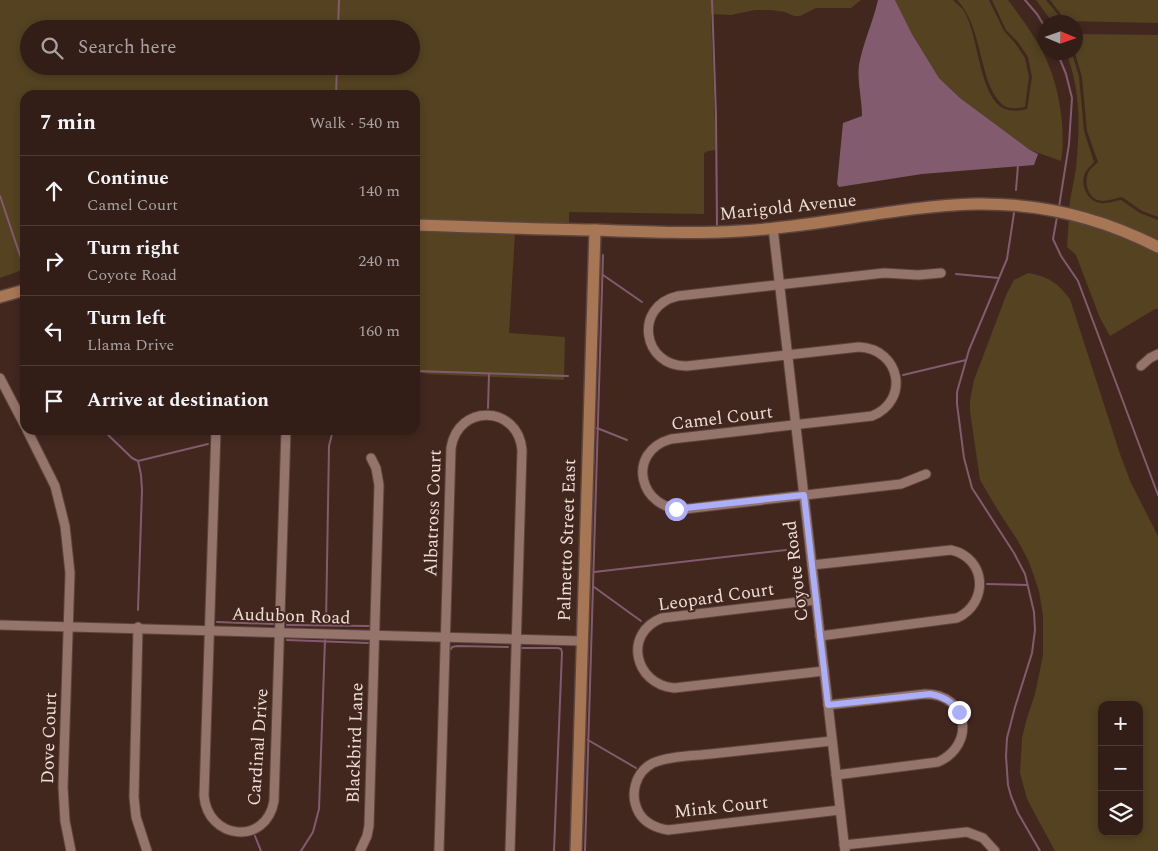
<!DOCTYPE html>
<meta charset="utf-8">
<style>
:root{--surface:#321d17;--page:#3d2a24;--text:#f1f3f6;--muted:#a8a2a1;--line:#4d3b36}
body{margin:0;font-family:Spectral,serif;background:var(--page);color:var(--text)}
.controls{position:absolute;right:15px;bottom:15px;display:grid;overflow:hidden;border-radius:10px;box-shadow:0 2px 8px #0003}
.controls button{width:45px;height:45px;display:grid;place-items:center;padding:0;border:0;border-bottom:1px solid var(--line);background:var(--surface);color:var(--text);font:25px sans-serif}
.compass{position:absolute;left:1038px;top:15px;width:45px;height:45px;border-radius:50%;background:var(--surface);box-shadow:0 2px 8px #0003;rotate:92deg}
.stop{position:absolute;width:15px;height:15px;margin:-11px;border:4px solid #abaffb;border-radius:50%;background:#fff}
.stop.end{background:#abaffb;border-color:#fff;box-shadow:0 1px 5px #0008}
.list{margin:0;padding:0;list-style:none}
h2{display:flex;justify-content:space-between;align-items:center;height:65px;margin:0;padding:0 20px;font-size:21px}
h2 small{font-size:16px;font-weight:400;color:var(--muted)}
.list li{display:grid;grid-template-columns:32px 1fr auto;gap:15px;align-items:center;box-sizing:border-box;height:70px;padding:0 20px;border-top:1px solid var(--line)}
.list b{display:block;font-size:19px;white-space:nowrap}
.list p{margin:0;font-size:16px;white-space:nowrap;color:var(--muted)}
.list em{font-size:16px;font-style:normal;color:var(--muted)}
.icon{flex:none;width:28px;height:28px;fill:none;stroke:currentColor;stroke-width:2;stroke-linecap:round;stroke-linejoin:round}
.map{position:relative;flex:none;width:1158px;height:851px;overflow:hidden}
.search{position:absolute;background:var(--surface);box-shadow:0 2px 8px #0003;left:20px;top:20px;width:400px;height:55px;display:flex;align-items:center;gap:12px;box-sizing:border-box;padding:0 18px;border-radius:28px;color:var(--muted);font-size:19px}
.panel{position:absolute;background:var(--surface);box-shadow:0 2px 8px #0003;left:20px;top:90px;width:400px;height:345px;border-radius:15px}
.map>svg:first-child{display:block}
</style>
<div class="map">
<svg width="1158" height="851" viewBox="0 0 1158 851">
<rect width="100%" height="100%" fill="#42271f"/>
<g fill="#544221" fill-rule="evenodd">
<path d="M0 0H861L851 8H816L800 16H794L785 12 771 10H755L731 15 711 14 716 150 708 151 704 153V214L569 212V227L415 222V95H25V269L0 278ZM29 29H411V66H29Z"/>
<path d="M895 0H953C956 3 961 7 964 11 979 36 978 90 1001 107 1009 112 1020 111 1027 109L1032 77 1028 57 1018 42 1006 30 992 0H1008C1022 19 1041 44 1049 66 1060 92 1066 134 1061 161L1030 150 960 98 939 78 912 34Z"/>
<path d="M957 0H989L1004 31 1015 43 1025 58 1029 77 1025 107C1018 108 1009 110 1003 105 978 84 984 28 957 0Z"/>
<polygon points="1036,0 1046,0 1064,22 1052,22"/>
<polygon points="1050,0 1158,0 1158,23 1066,21"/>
<path d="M1076 34 1158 35V217L1142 211 1122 197C1116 198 1108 201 1102 201 1088 200 1083 182 1089 171 1091 168 1095 165 1098 162L1087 131 1082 77 1075 53Z"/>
<path d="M1066 53H1072L1079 77 1084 131 1094 162C1092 165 1088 168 1086 171 1079 183 1087 202 1101 203 1107 204 1115 201 1121 200L1140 213 1158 220V243L1069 211C1070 196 1074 182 1076 168 1080 130 1081 89 1066 53Z"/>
<polygon points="1069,217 1099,225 1158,250 1158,309 1155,309 1110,336 1100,318 1076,255 1067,247"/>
<polygon points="415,229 515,233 509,333 565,337 564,380 427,374 421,372 415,368"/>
<path d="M1028 273C1049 277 1057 282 1070 299L1120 454 1131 483 1158 536V851H1055L1027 799 1020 773 1022 738 1027 718 1035 694 1043 655V616L1039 591 1029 562 1018 541 997 509 980 480 970 411V400L974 380 1007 293 1014 280ZM1102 705H1139V832H1102Z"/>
</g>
<path fill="#825c6e" d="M878 0H895L912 34 939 78 960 98 1030 150 1038 154 1034 165 922 174 839 187 837 184 843 123 862 116C862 98 857 82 859 65 863 43 873 22 878 0Z"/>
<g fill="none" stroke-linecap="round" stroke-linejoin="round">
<g stroke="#825c6e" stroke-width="2">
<polyline points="712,0 716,115 717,225"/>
<polyline points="1025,0 1037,14 1046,29"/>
<polyline points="338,29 339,0"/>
<polyline points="1057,52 1066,74 1072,98 1069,144 1059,207"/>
<polyline points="336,95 337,66"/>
<polyline points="1016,190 1018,165"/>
<polyline points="0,196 25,270"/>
<polyline points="1014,213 1007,259 969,350 957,392 957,404 964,458 972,488 1014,553 1025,574 1034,612 1035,630 1032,653 1015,707 1007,738 1006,756 1008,785 1011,796 1018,813 1040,851"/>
<polyline points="1057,217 1053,239 1061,256 1078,281 1158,495"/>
<polyline points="956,274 999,278"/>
<polyline points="603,275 642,302"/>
<polyline points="415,371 568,376"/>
<polyline points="903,375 966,360"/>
<polyline points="488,408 489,374"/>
<polyline points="597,428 627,440"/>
<polyline points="103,430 132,458 138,461 208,444"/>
<polyline points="138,461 141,475 142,490 138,610"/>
<polyline points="594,572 786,550"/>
<polyline points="987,584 1027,585"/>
<polyline points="594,587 641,621"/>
<polyline points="217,622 273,624"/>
<polyline points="287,625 369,626"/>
<polyline points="326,625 329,446 333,430"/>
<polyline points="287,640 368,643"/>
<polyline points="522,648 558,648 561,649 562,652 554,851"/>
<polyline points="451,649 452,647 457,646 508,647"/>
<polyline points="588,740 636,768"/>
<polyline points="255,836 261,851"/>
<polyline points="301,851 313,832 319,809 325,640"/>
<polyline points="585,851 603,255"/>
</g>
<g stroke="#5c453e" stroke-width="11">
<g id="minor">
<polyline points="773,228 845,851"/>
<polyline points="1141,366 1150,358 1158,354"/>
<polyline points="0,378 25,426"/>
<polyline points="27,430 55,486 65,526 70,573 63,787 65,821 71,851"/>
<path d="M216 430 204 796C208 840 266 846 274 801L286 430"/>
<path d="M926 474 901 484 685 509C639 511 625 452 671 439L872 416C910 401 901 349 859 347L687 366C642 367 633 306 678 296L884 273 918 275 941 273"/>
<path d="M812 565 951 550C987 558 989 603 957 618L820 636"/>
<path d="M816 600 662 618C623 633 634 684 674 688L824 671"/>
<polyline points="0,625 582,641"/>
<polyline points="138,627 134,797 136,817 147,851"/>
<path d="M828 705 925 694C969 694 976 745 938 762L836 775"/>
<path d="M832 741C791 745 751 750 710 754 694 756 668 756 653 763 635 772 629 795 639 813 645 823 656 828 668 830L840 810"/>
<polyline points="844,845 967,832 983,838 995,851"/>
<polyline points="360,851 367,836 369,826 379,485 376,468 371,458"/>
<path d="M439 851 451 448C458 403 518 405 522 450L510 851"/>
</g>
</g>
<g stroke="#5c453e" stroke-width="14">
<g id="major">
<path d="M415 225C475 227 536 229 596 230 644 232 692 234 740 231 819 227 897 206 976 204 1039 203 1102 218 1158 247"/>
<polyline points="0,297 25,290"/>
<polyline points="576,851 595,230"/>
</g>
</g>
<use href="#minor" stroke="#95746b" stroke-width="9"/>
<use href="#major" stroke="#a77655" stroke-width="11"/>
</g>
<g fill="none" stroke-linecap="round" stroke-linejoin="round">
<path stroke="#abaffb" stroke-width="6" d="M676 509 804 495 828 705 930 694C943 696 952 701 959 712"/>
</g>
<g text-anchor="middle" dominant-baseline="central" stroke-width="4" stroke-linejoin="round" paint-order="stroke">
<g font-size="18" fill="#efddd8" stroke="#42271f">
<text transform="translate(788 207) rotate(-6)">Marigold Avenue</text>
<text transform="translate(722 418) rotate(-7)">Camel Court</text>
<text transform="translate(433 513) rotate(-88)">Albatross Court</text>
<text transform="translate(567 540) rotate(-88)">Palmetto Street East</text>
<text transform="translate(796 571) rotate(-97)">Coyote Road</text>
<text transform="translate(716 597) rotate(-8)">Leopard Court</text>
<text transform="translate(291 616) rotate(2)">Audubon Road</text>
<text transform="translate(49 738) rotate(-88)">Dove Court</text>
<text transform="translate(355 743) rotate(-88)">Blackbird Lane</text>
<text transform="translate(258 747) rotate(-86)">Cardinal Drive</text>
<text transform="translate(721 807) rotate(-6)">Mink Court</text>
</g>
</g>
</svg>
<div class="controls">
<button>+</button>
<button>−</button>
<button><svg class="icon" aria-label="layers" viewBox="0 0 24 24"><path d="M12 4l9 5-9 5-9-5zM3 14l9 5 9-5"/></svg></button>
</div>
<svg class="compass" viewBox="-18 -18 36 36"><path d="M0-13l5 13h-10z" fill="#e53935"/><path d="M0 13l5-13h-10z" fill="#a8a2a1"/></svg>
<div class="stop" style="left:676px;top:509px"></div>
<div class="stop end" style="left:959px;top:712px"></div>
<div class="search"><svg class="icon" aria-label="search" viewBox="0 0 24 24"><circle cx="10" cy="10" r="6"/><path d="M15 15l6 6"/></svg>Search here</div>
<section class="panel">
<h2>7 min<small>Walk · 540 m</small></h2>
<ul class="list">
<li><svg class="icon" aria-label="ahead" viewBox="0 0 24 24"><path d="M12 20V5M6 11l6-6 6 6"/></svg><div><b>Continue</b><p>Camel Court</p></div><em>140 m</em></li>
<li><svg class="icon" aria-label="right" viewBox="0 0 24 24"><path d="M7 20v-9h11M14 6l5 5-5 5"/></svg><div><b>Turn right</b><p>Coyote Road</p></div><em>240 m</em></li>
<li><svg class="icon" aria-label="left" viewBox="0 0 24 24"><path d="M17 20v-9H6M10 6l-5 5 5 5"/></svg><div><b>Turn left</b><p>Llama Drive</p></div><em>160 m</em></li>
<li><svg class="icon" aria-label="arrive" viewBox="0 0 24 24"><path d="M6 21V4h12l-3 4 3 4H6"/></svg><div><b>Arrive at destination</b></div></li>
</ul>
</section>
</div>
